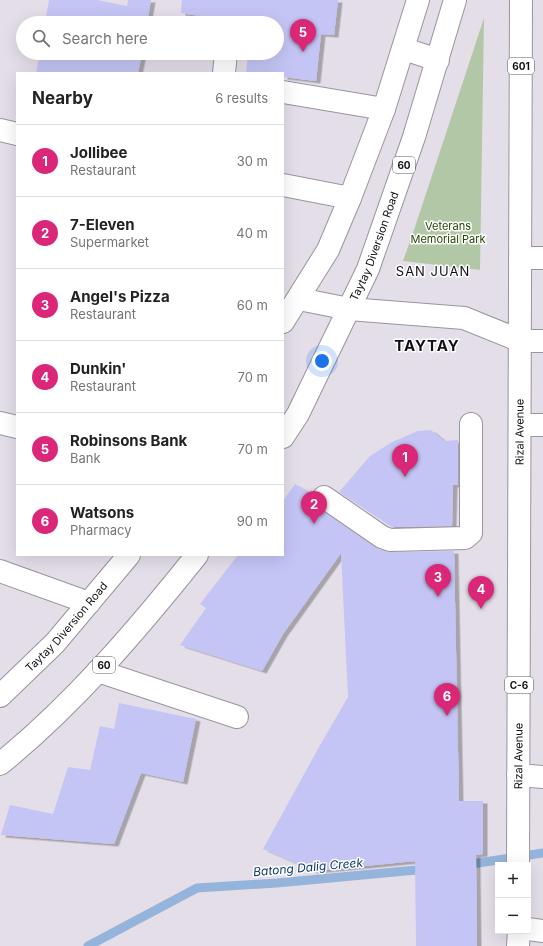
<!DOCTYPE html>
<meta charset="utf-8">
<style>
:root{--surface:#fff;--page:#f6f6f6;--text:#222;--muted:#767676;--line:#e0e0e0;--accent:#db2777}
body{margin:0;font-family:Inter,sans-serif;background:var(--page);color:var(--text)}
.controls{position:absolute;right:12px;bottom:12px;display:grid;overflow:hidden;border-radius:0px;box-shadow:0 4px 16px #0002}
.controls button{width:36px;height:36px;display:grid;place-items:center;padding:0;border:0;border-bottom:1px solid var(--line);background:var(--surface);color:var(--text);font:20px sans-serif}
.you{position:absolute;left:322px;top:361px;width:14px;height:14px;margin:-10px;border:3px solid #fff;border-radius:50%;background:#1a73e8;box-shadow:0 0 0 6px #1a73e833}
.badge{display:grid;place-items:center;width:26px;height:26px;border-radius:50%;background:var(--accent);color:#fff;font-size:13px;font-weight:700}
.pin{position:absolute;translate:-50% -33px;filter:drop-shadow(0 1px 2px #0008)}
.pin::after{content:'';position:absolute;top:21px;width:14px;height:12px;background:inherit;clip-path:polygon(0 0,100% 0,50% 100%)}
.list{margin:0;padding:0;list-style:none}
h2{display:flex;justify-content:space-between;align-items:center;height:52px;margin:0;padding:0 16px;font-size:17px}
h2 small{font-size:13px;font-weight:400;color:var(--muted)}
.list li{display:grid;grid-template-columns:26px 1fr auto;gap:12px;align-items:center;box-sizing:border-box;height:72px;padding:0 16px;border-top:1px solid var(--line)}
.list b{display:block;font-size:15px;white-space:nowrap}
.list p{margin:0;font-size:13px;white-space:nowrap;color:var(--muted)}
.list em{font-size:13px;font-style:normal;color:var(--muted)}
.icon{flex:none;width:22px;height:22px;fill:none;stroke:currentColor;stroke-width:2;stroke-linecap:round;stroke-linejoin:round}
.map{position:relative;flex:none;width:543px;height:946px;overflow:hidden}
.search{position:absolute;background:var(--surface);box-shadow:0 4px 16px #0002;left:16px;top:16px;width:268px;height:44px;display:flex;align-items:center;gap:10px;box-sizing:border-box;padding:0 14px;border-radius:22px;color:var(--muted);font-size:15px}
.panel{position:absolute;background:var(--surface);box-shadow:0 4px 16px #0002;left:16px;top:72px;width:268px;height:484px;border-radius:0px}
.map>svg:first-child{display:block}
</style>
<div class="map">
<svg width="543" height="946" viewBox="0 0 543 946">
<defs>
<filter id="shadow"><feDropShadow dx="4.5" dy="2.5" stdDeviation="0" flood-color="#0004"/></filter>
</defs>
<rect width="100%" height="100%" fill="#e4dee9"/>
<polygon fill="#b2c7a5" points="484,18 480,270 403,261 413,233"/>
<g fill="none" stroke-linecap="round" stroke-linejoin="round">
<g stroke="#94b4db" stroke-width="9">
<polyline points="465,865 543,853"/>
<polyline points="88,946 197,888 277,883 427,869"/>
</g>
</g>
<g fill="#c4c5f5" filter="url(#shadow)">
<polygon points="49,0 97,0 127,6 128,0 151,0 147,23 45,23"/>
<polygon points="182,0 338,0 334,35 321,34 316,81 283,77 283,73 246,73 248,53 277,53 277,23 244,23 181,13"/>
<polygon points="40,53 142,53 138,73 36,73"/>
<polygon points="431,430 444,441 458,440 458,485 453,485 452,526 392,527 339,492 370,456 392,442 418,431"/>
<polygon points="295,484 312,494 313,502 317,507 377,549 390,552 454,551 459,801 483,801 483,854 476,855 477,946 416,946 415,861 314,871 263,849 319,747 348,697 341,553 283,634 262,671 180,645 206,608 200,604 238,555 283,555 283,501"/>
<polygon points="119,703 196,719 183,782 141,773 114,844 1,835 10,805 53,814 68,767 90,770 100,726 114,729"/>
</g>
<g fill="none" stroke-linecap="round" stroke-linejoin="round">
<g stroke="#99949e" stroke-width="24">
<g id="minor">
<polyline points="224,73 226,53"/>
<polyline points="283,92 384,109"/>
<polyline points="0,130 17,134"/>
<polyline points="283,185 350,198"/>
<polyline points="520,258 543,258"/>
<polyline points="521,341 543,341"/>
<polyline points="0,423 17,427"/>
<polyline points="324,497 382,537 390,540 465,538 471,533 471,424"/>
<polyline points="0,571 89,603"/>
<polyline points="98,671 237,717"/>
<polyline points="528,929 543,931"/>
</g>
</g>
<g stroke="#99949e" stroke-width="24">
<g id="major">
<polyline points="404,49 438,60"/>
<polyline points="299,299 349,309 464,318 521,341"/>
<polyline points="283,322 328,250 350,198 384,109 418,0"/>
<polyline points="520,425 543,425"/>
<path id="s1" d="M283 437 298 414 368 269 414 137 455 0"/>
<path id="s2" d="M0 696 55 643 129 555"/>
<path d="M0 764C74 704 137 630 197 555"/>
<polyline points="518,775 543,777"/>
<path id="s3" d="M518 865 521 0"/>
<polyline points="518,946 519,931"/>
</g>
</g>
<use href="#minor" stroke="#fff" stroke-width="22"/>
<use href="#major" stroke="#fff" stroke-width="22"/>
</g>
<g text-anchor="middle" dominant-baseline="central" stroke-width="3" stroke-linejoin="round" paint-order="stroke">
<g fill="#fff" stroke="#58575a" stroke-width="1">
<rect x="508" y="58" width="26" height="16" rx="3"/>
<rect x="393" y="157" width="22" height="16" rx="3"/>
<rect x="93" y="657" width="22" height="16" rx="3"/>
<rect x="505" y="677" width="28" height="16" rx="3"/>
</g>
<g font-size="10" font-weight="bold" fill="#110f13">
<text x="521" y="66">601</text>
<text x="404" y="165">60</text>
<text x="104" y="665">60</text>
<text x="519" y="685">C-6</text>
</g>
<g font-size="11" fill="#254504" stroke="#fff">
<text x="448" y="226">Veterans<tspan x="448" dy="13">Memorial Park</tspan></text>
</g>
<g font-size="11" fill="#110f13" stroke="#fff">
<text stroke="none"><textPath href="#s1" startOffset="212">Taytay Diversion Road</textPath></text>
<text stroke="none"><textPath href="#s3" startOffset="433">Rizal Avenue</textPath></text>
<text stroke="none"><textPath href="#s2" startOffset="96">Taytay Diversion Road</textPath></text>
<text stroke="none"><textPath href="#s3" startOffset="109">Rizal Avenue</textPath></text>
</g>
<g font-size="12" font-style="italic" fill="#0e396a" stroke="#fff">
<text transform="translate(308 867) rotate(-5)">Batong Dalig Creek</text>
</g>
<g font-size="13" letter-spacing="1" fill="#110f13" stroke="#fff">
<text x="433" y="271">SAN JUAN</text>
</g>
<g font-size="15" font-weight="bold" letter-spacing="1" fill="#110f13" stroke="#fff">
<text x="427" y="345">TAYTAY</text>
</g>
</g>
</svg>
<div class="controls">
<button>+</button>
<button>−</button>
</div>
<div class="you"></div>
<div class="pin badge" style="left:405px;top:477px">1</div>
<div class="pin badge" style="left:314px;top:524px">2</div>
<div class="pin badge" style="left:438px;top:597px">3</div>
<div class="pin badge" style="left:481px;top:609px">4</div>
<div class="pin badge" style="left:303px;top:52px">5</div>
<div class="pin badge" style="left:447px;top:716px">6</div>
<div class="search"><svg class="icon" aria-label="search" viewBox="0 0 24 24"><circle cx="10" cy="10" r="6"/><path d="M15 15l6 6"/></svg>Search here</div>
<section class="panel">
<h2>Nearby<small>6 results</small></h2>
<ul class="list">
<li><span class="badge">1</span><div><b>Jollibee</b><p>Restaurant</p></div><em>30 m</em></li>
<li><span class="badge">2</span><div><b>7-Eleven</b><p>Supermarket</p></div><em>40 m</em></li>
<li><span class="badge">3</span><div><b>Angel's Pizza</b><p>Restaurant</p></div><em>60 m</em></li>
<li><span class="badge">4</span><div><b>Dunkin'</b><p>Restaurant</p></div><em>70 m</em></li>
<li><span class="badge">5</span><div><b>Robinsons Bank</b><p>Bank</p></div><em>70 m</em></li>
<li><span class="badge">6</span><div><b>Watsons</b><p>Pharmacy</p></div><em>90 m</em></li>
</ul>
</section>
</div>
